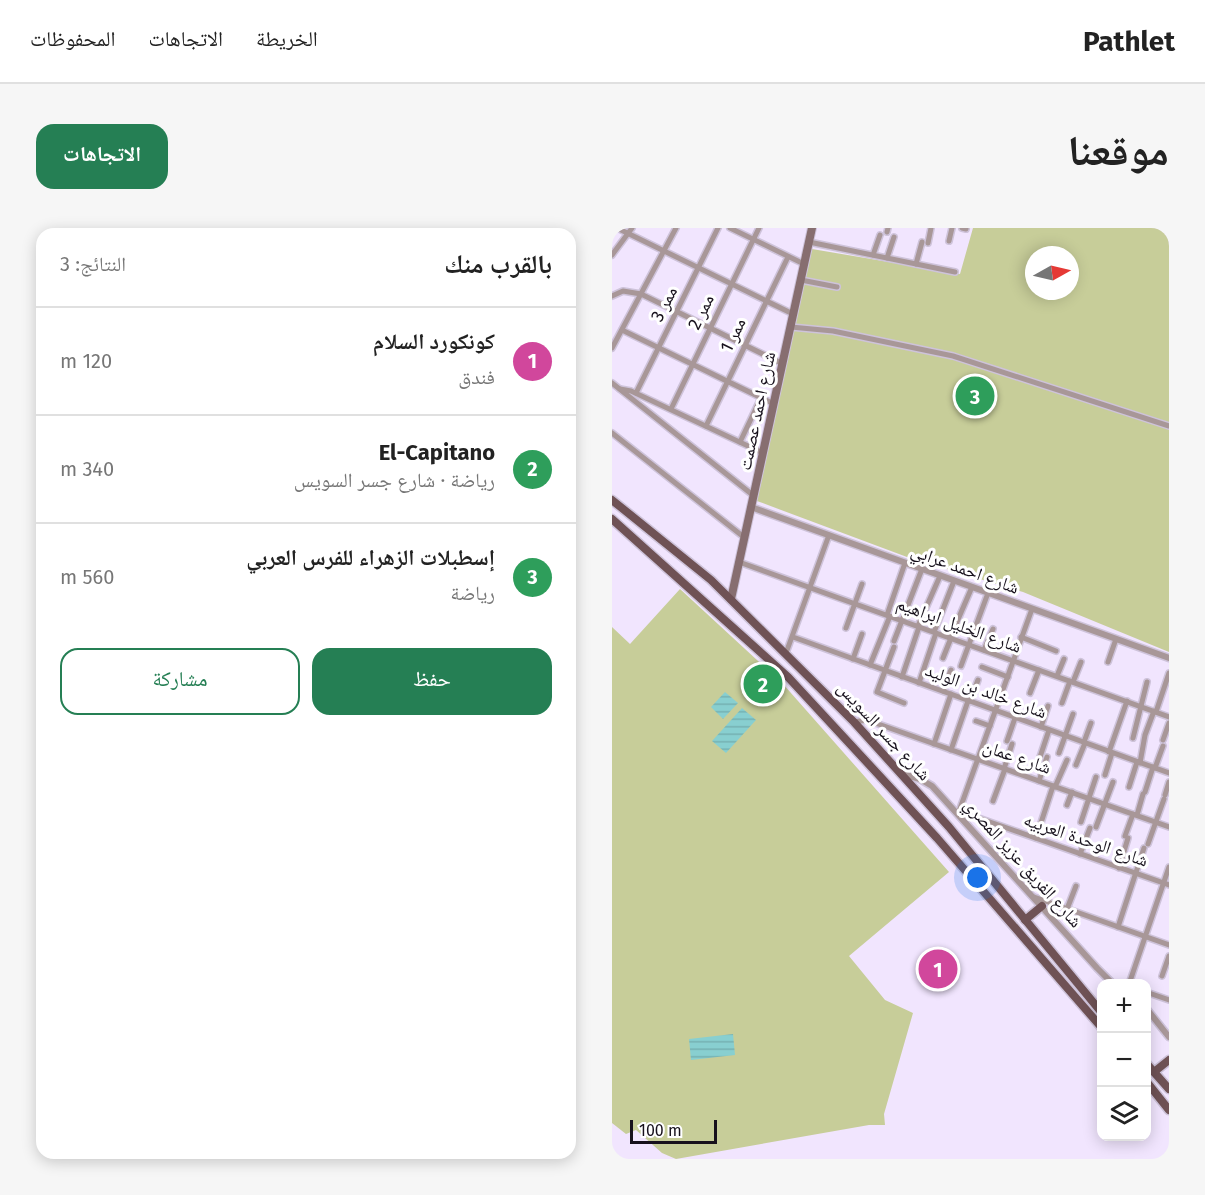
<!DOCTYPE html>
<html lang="ar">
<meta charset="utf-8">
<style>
:root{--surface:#fff;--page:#f6f6f6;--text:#222;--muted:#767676;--line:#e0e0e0;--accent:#257f54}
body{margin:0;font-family:"Fira Sans","Noto Naskh Arabic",sans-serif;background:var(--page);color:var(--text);direction:rtl}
.controls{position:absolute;right:18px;bottom:18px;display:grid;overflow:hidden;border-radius:12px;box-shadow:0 3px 15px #0003}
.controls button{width:54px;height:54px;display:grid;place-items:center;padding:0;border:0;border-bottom:2px solid var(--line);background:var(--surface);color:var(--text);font:30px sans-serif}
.compass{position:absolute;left:413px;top:18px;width:54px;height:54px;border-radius:50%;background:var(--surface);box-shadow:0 3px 15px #0003;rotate:82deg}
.scale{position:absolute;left:18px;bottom:15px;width:87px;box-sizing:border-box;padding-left:6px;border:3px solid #17111c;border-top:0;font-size:16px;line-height:21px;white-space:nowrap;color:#17111c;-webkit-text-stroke:4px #fff;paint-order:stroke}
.you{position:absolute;left:366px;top:650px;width:21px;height:21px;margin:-15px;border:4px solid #fff;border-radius:50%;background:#1a73e8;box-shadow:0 0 0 9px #1a73e833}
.badge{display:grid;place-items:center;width:39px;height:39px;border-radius:50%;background:var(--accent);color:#fff;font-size:20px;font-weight:700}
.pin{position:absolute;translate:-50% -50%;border:3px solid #fff;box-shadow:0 2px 6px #0006}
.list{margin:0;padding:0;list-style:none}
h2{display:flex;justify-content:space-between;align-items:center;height:78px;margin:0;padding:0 24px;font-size:26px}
h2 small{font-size:20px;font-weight:400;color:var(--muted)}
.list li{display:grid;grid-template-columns:39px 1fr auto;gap:18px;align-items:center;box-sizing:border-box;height:108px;padding:0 24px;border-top:2px solid var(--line)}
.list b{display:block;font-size:22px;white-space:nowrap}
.list p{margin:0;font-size:20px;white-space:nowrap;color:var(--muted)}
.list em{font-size:20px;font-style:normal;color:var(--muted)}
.actions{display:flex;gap:12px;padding:18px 24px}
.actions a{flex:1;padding:14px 0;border:2px solid var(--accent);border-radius:18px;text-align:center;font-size:21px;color:var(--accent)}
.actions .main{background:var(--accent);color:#fff}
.icon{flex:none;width:33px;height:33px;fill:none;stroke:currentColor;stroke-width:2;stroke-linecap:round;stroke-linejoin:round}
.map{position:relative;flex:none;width:557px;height:931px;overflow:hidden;direction:ltr;border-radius:18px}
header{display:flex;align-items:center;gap:36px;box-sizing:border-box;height:84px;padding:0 30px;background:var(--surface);border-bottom:2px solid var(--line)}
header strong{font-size:28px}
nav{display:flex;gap:33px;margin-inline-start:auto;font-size:21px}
.intro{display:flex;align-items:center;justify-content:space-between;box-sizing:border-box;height:144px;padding:0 36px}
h1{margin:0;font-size:42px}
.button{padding:15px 27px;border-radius:18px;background:var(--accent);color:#fff;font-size:21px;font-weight:700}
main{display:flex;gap:36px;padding:0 36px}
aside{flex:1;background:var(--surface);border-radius:18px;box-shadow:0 3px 15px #0003}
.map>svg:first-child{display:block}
</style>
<header>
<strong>Pathlet</strong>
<nav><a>الخريطة</a><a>الاتجاهات</a><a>المحفوظات</a></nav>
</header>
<div class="intro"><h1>موقعنا</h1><a class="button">الاتجاهات</a></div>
<main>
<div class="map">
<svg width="557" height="931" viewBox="0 0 557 931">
<defs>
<pattern id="water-rules" width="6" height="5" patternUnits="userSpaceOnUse" patternTransform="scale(1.5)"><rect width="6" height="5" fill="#88cfd0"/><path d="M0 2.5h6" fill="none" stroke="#75b1b2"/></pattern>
</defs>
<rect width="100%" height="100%" fill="#f1e5fe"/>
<g fill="#c7cd99" fill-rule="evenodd">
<path d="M361 0H557V424L411 364 295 329 145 273 200 21 348 46ZM422 27H458V63H422Z"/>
<polygon points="68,361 171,456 337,644 237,728 273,772 301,785 272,886 273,897 257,897 64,931 50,925 24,902 14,906 0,895 0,399 18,416"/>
</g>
<g fill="url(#water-rules)">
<polygon points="113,464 126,475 111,491 99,479"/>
<polygon points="130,480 144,492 114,525 100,513"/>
<polygon points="121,806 123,827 79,832 77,811"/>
</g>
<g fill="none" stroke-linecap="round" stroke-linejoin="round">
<g stroke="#cec3da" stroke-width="8">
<g id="minor">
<polyline points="5,0 181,86"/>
<polyline points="118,0 192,36"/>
<polyline points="350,0 354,1"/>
<polyline points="275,4 276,0"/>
<polyline points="337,13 340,0"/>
<polyline points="197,14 343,44"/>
<polyline points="316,15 319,0"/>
<polyline points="0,27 20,0"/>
<polyline points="261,27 268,7"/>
<polyline points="275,30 282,9"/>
<polyline points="304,36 310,14"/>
<polyline points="189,52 225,59"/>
<polyline points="0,68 11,63 29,66 171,136"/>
<polyline points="179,99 221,103 341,128 557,198"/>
<polyline points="10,102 162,176"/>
<polyline points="0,120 64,0"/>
<polyline points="0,155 142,268"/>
<polyline points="8,161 19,163 151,225"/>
<polyline points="24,165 106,0"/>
<polyline points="59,181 147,0"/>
<polyline points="94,198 176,29"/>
<polyline points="0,205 133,310"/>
<polyline points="128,214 149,170"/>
<polyline points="127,334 557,489"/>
<polyline points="275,387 293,335"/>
<polyline points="306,398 328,348"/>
<polyline points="234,400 250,356"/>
<polyline points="322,404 342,353"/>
<polyline points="181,409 557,545"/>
<polyline points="409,409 444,423"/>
<polyline points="338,410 360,359"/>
<polyline points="282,413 310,341"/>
<polyline points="282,419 265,464 292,475"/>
<polyline points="372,422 381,401"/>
<polyline points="174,425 217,307"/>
<polyline points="331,430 339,410"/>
<polyline points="241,431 250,406"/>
<polyline points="496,434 504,411"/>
<polyline points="258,437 278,388"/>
<polyline points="349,438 376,365"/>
<polyline points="370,439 396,449"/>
<polyline points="445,448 452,431"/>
<polyline points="290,449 307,399"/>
<polyline points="461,454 469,434"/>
<polyline points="307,455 324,405"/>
<polyline points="331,463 339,442"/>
<polyline points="418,465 427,442"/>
<polyline points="358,473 366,452"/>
<polyline points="450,475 458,453"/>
<polyline points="544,484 557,445"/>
<polyline points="364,493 378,498"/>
<polyline points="242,494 255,492 557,599"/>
<polyline points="429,499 436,478"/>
<polyline points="521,510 535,454"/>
<polyline points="551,512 557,495"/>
<polyline points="395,513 403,490"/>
<polyline points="472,514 479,495"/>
<polyline points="322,516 339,466"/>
<polyline points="339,522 356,473"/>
<polyline points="497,524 515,473"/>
<polyline points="447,525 461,486"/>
<polyline points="528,535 533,507 542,483"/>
<polyline points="464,537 473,515"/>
<polyline points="425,538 437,502"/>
<polyline points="543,540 551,518"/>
<polyline points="392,541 400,516"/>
<polyline points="493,547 500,525"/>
<polyline points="427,553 435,529"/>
<polyline points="443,559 455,532"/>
<polyline points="517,559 525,534"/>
<polyline points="533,564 541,539"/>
<polyline points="553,567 557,554"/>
<polyline points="381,573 393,541"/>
<polyline points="455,577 460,564"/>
<polyline points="346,586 420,381"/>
<polyline points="347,587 355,586 557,657"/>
<polyline points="525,587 531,566"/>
<polyline points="469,594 484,549"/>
<polyline points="484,599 501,554"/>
<polyline points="513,608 521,586"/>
<polyline points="424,610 441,558"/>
<polyline points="536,616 552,571"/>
<polyline points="468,626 478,600"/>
<polyline points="507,640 516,610"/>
<polyline points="422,669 557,717"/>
<polyline points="455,681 464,658"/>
<polyline points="506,699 532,620"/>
<polyline points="550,748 557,728"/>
<polyline points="517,756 557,639"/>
<polyline points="534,764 557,772"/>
</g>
</g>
<g stroke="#cec3da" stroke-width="9">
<g id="tertiary">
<polyline points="139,279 557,430"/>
<polyline points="291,546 308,551 320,558 485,740 501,756"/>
<polyline points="534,780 557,809"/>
</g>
</g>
<g stroke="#cec3da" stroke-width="10">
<polyline id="secondary" points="119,371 200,0"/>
</g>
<g stroke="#cec3da" stroke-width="11">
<g id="primary">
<polyline points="0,272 99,352 242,494 337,599 490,785"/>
<polyline points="0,291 176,449 325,610 490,800"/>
<polyline points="413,692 430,678"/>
<polyline points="534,835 557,861"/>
<polyline points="542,844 557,832"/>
<polyline points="534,853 557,882"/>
</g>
</g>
<use href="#minor" stroke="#a89798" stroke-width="5"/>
<use href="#tertiary" stroke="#a89798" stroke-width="6"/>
<use href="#secondary" stroke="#876e70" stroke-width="8"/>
<use href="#primary" stroke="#6f5255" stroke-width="8"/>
</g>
<g text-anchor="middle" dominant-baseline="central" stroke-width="6" stroke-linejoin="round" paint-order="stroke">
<g font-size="18" fill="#17111c" stroke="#fff">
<text transform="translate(52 76) rotate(-63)">ممر 3</text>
<text transform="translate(89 84) rotate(-64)">ممر 2</text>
<text transform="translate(121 107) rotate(-64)">ممر 1</text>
<text transform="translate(145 183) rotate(-78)">شارع احمد عصمت</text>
<text transform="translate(353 341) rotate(20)">شارع احمد عرابي</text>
<text transform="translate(347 397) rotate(20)">شارع الخليل ابراهيم</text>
<text transform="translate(374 463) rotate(20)">شارع خالد بن الوليد</text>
<text transform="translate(272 503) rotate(47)">شارع جسر السويس</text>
<text transform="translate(405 529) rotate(19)">شارع عمان</text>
<text transform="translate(474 612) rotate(19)">شارع الوحدة العربيه</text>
<text transform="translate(411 635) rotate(48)">شارع الفريق عزيز المصري</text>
</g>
</g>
</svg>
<div class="controls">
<button>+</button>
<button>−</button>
<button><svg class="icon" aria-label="layers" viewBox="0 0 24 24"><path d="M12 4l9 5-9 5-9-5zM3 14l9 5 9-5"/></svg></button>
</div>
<svg class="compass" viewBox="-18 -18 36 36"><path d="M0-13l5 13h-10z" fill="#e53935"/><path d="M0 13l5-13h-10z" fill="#767676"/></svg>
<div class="scale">100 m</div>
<div class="you"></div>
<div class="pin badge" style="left:326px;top:741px;background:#d1479c">1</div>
<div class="pin badge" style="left:151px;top:456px;background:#2e9e5b">2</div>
<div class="pin badge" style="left:363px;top:168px;background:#2e9e5b">3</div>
</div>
<aside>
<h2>بالقرب منك<small>النتائج: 3</small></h2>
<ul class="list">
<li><span class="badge" style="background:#d1479c">1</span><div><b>كونكورد السلام</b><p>فندق</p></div><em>120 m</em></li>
<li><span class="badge" style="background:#2e9e5b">2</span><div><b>El-Capitano</b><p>رياضة · شارع جسر السويس</p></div><em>340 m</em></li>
<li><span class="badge" style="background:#2e9e5b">3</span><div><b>إسطبلات الزهراء للفرس العربي</b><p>رياضة</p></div><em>560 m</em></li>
</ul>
<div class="actions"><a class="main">حفظ</a><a>مشاركة</a></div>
</aside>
</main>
